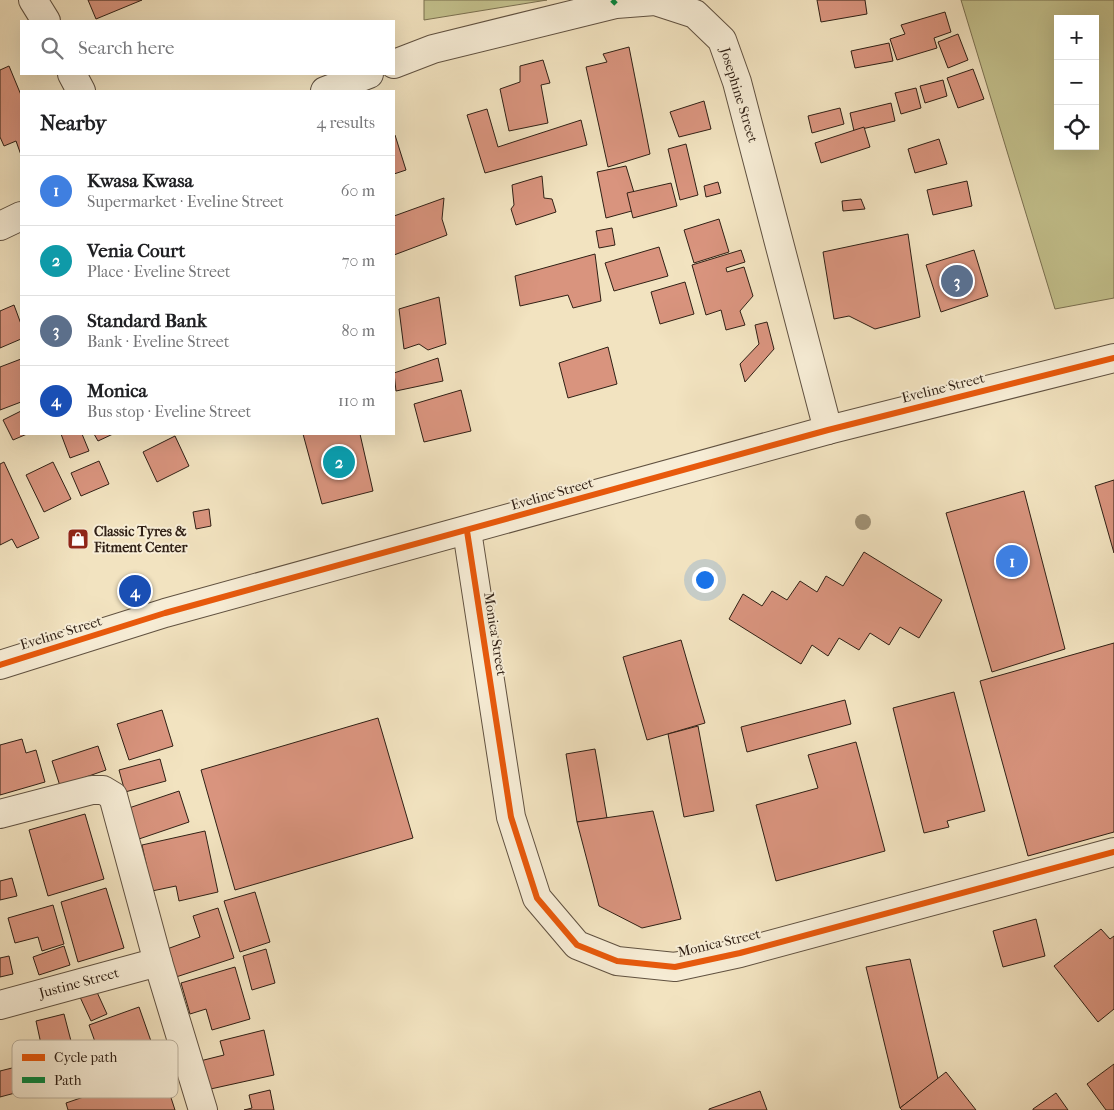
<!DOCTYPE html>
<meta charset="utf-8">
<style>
:root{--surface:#fff;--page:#f2f2f2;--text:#202124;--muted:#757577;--line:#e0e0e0;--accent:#8f2418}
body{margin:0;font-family:"IM FELL French Canon",serif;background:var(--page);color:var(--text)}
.controls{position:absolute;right:15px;top:15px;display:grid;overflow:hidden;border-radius:0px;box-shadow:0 5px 20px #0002}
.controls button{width:45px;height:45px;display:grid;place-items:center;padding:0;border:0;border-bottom:1px solid var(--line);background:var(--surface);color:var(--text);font:25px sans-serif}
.you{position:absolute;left:704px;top:579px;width:18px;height:18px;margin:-12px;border:4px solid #fff;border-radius:50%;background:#1a73e8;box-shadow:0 0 0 8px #1a73e833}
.badge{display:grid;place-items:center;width:32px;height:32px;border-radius:50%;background:var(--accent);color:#fff;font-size:16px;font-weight:700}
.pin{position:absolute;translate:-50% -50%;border:2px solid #fff;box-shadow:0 1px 5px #0006}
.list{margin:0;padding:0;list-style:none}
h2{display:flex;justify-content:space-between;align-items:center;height:65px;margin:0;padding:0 20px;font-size:21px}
h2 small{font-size:16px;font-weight:400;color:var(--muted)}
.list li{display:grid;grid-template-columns:32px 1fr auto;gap:15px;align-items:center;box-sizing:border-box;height:70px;padding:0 20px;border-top:1px solid var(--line)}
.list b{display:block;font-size:19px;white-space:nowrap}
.list p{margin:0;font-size:16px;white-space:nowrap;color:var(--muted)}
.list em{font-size:16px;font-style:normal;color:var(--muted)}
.icon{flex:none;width:28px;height:28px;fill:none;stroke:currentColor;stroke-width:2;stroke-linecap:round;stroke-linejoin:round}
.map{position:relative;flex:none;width:1114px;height:1110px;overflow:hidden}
.search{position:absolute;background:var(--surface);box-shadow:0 5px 20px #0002;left:20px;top:20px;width:375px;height:55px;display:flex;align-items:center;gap:12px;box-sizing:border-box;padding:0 18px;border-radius:0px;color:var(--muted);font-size:19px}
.panel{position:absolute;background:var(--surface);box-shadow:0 5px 20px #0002;left:20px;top:90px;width:375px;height:345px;border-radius:0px}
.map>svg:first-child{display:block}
</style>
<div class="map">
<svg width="1114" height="1110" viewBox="0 0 1114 1110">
<rect width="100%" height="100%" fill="#f2e3c0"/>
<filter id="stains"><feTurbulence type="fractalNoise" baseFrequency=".004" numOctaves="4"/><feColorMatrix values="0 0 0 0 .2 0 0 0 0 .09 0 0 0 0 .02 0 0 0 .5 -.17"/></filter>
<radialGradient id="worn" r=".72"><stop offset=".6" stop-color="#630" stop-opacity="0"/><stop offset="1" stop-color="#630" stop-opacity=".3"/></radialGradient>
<g fill="#c3c18d" stroke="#7a7051" fill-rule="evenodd">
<polygon points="424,0 547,0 424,20"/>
<path d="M961 0H1114V298L1055 309ZM1058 19H1095V146H1058Z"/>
</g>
<g fill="#d9947e" stroke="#302015">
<polygon points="88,0 142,0 96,19"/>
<polygon points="817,0 865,0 867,14 821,22"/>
<polygon points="945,12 951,32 934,38 937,48 897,60 890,39 905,34 901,25"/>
<polygon points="958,34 968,60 948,68 938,42"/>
<polygon points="889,43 893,61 855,68 851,51"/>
<polygon points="629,47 650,154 608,167 586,67 607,62 603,54"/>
<polygon points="543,60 550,83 541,85 548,123 509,131 500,89 520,82 520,66"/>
<polygon points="9,66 21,95 21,155 16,141 4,146 0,137 0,70"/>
<polygon points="973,69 984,99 958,108 947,78"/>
<polygon points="943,80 947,96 925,103 920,86"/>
<polygon points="916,88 921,108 901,114 895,93"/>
<polygon points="704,101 711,129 679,137 670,112"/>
<polygon points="891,103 895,121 854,131 850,113"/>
<polygon points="840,108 844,124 812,133 808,116"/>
<polygon points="487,109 498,147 581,120 587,145 485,173 467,115"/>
<polygon points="864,127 870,147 821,163 815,143"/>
<polygon points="395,135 406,170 394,174 394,136"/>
<polygon points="939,139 947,164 915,173 908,149"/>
<polygon points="686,144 698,195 680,200 668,149"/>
<polygon points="626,166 639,209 606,218 597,172"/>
<polygon points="542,176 544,198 552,199 556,212 516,225 511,209 514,205 512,185"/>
<polygon points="967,181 972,206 933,215 927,190"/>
<polygon points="718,182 721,193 706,197 704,186"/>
<polygon points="671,183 677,206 633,218 627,193"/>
<polygon points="444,198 442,219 447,235 394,255 394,216"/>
<polygon points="861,199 865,209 843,211 842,201"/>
<polygon points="719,219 729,252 694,263 684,230"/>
<polygon points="612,228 615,245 599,248 596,231"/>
<polygon points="908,234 920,317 875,329 849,316 834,319 823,252"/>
<polygon points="659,247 668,276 614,291 605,263"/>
<polygon points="741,250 745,262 726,268 727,272 744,267 753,296 740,311 745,325 726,330 721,310 706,315 692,265"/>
<polygon points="974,250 988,296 941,312 926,265"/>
<polygon points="595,254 601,301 573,308 568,295 520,306 515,276"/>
<polygon points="685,282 694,314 660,324 651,292"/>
<polygon points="439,297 446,344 428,350 419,344 404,349 399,309"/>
<polygon points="14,305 21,324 21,339 0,348 0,311"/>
<polygon points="767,322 774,349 745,382 740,364 759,344 755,325"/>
<polygon points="608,347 617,384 568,398 559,363"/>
<polygon points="438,358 443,381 396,391 394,373"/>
<polygon points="21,359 21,402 0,410 0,367"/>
<polygon points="461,390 471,431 424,442 414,404"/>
<polygon points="21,411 21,434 27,434 13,440 3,420"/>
<polygon points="61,434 82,434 89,451 70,458"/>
<polygon points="94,434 113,434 98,441"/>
<polygon points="303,434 360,434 373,491 322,504"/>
<polygon points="175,436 189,466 157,482 143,452"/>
<polygon points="99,461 109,484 81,496 71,473"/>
<polygon points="4,462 39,538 17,548 12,539 0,545 0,464"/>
<polygon points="53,462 71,499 44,512 26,475"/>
<polygon points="1114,480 1114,553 1095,486"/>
<polygon points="1024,491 1065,649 992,672 946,513"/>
<polygon points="209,509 211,526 196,529 193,512"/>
<polygon points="864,552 942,600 919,638 900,627 889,645 870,633 859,650 839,638 828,656 812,645 801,664 729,619 743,594 762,606 772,591 787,600 800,581 817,592 826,576 843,586"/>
<polygon points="681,640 705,723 647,740 623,657"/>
<polygon points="1114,643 1114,832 1028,856 980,681"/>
<polygon points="954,692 985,811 947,821 949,827 924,833 893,708"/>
<polygon points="845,700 851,724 747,752 741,727"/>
<polygon points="162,710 173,746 129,760 117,724"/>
<polygon points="378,718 413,838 235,890 201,770"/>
<polygon points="698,726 714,811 684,817 668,734"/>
<polygon points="22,739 26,753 36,750 45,782 0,795 0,745"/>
<polygon points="856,742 885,851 776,881 756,805 818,788 808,755"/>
<polygon points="98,746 106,770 60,786 52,761"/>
<polygon points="595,749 607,818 577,822 566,754"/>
<polygon points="160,759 166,781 125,792 119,770"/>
<polygon points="179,791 189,822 136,840 126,809"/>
<polygon points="653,811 681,919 642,928 599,906 577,822"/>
<polygon points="85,814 104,879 48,896 29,830"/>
<polygon points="205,831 218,892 179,901 176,886 152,891 142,845"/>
<polygon points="12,878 17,896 0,900 0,881"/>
<polygon points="106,888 124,948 78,962 61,902"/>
<polygon points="255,892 270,942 240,952 224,901"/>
<polygon points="53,905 64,944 42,951 38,937 15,943 8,918"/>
<polygon points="218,908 234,958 176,977 167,949 200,937 193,916"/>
<polygon points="1036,919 1045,956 1003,967 993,931"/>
<polygon points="1101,929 1110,939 1114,936 1114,1009 1098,1022 1054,966"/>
<polygon points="64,946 70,965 39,975 33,957"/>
<polygon points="266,949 275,983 252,990 243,956"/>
<polygon points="9,956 13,974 0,977 0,958"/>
<polygon points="910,959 938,1079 900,1108 866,967"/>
<polygon points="235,967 250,1019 212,1030 206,1009 190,1014 181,983"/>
<polygon points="96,990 107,1014 91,1021 80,997"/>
<polygon points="139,1007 159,1064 109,1081 89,1025"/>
<polygon points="64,1014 71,1041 41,1048 46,1067 36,1069 30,1046 41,1044 36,1021"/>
<polygon points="264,1030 274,1075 206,1090 200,1061 224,1055 220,1041"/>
<polygon points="1114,1064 1114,1110 1106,1110 1087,1084"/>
<polygon points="24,1065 30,1089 0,1097 0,1071"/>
<polygon points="162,1070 175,1110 68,1110 66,1103"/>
<polygon points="946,1072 976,1110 902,1110 900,1108"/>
<polygon points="270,1090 274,1110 244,1110 252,1108 249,1095"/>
<polygon points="760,1091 767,1110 709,1110 709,1109"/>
<polygon points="1056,1093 1068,1110 1033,1110 1033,1109"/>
</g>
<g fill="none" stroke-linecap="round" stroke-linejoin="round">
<g stroke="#605140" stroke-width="30">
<g id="minor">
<polyline points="33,0 46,21"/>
<polyline points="394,64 433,49 616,4 655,1 695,14 722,40 737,82 828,430"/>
<polyline points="72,74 81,91"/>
<polyline points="325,91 369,74"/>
<polyline points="0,226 21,216"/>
<polyline points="467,531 511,817 537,898 577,945 617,961 675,967 740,953 1114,852"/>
<polyline points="0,665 165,613 828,430 1114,358"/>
<polyline points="0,814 92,790 103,790 113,796 158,962 203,1110"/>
<polyline points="0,1005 158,962"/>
</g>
</g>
<use href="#minor" stroke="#f7edd6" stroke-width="28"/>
<polyline stroke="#00873e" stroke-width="5" stroke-dasharray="10 5" stroke-linecap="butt" points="612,0 616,4"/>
<g stroke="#f7edd6" stroke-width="9">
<g id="cycleway">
<polyline points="467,531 511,817 537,898 577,945 617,961 675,967 740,953 1114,852"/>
<polyline points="0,665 165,613 828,430 1114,358"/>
</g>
</g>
<use href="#cycleway" stroke="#e8590c" stroke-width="6"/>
</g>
<circle fill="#a09276" cx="863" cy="522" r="8"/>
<defs>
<g id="shop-square" transform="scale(1.125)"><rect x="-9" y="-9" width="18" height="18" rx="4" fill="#8f2418" stroke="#f7edd6"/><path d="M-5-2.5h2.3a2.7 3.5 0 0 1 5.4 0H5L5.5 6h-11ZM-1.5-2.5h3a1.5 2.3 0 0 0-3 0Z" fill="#fff"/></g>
</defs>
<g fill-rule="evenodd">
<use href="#shop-square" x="78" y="539"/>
</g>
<g text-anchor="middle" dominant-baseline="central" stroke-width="4" stroke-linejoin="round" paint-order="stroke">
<g font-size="14" fill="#302015" stroke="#f7edd6">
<text transform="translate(739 95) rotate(73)">Josephine Street</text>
<text transform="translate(943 388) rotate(-14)">Eveline Street</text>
<text transform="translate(552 494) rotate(-16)">Eveline Street</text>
<text transform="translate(61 633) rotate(-17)">Eveline Street</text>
<text transform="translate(495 634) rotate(81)">Monica Street</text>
<text transform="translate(719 943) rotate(-13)">Monica Street</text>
<text transform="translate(79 983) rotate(-15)">Justine Street</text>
</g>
<g font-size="14" font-weight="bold" fill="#302015" stroke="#f7edd6" text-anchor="start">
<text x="94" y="531">Classic Tyres &amp;<tspan x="94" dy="16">Fitment Center</tspan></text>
</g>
</g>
<rect x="12" y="1040" width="166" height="58" rx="8" fill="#f7edd6" stroke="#bbb09c" stroke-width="1"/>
<rect x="22" y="1054" width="23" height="7" fill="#e8590c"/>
<rect x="22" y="1077" width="23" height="6" fill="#00873e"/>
<g font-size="14" fill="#302015">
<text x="54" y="1062">Cycle path</text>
<text x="54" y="1085">Path</text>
</g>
<rect width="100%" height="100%" filter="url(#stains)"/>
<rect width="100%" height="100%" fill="url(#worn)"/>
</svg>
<div class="controls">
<button>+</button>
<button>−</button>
<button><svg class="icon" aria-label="locate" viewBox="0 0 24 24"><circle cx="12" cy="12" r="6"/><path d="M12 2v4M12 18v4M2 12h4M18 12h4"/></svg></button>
</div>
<div class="you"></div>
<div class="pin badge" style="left:1012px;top:561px;background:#3f7fe0">1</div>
<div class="pin badge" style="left:339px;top:462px;background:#0f9aa8">2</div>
<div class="pin badge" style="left:957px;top:281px;background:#5c6f8a">3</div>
<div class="pin badge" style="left:135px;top:591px;background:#1a4fb4">4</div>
<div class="search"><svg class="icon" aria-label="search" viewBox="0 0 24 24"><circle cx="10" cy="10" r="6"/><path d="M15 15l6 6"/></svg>Search here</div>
<section class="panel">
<h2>Nearby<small>4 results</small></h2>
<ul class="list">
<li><span class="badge" style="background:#3f7fe0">1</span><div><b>Kwasa Kwasa</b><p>Supermarket · Eveline Street</p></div><em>60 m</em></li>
<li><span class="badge" style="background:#0f9aa8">2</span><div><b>Venia Court</b><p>Place · Eveline Street</p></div><em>70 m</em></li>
<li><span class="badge" style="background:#5c6f8a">3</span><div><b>Standard Bank</b><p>Bank · Eveline Street</p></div><em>80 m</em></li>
<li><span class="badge" style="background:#1a4fb4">4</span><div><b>Monica</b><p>Bus stop · Eveline Street</p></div><em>110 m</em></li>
</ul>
</section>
</div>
